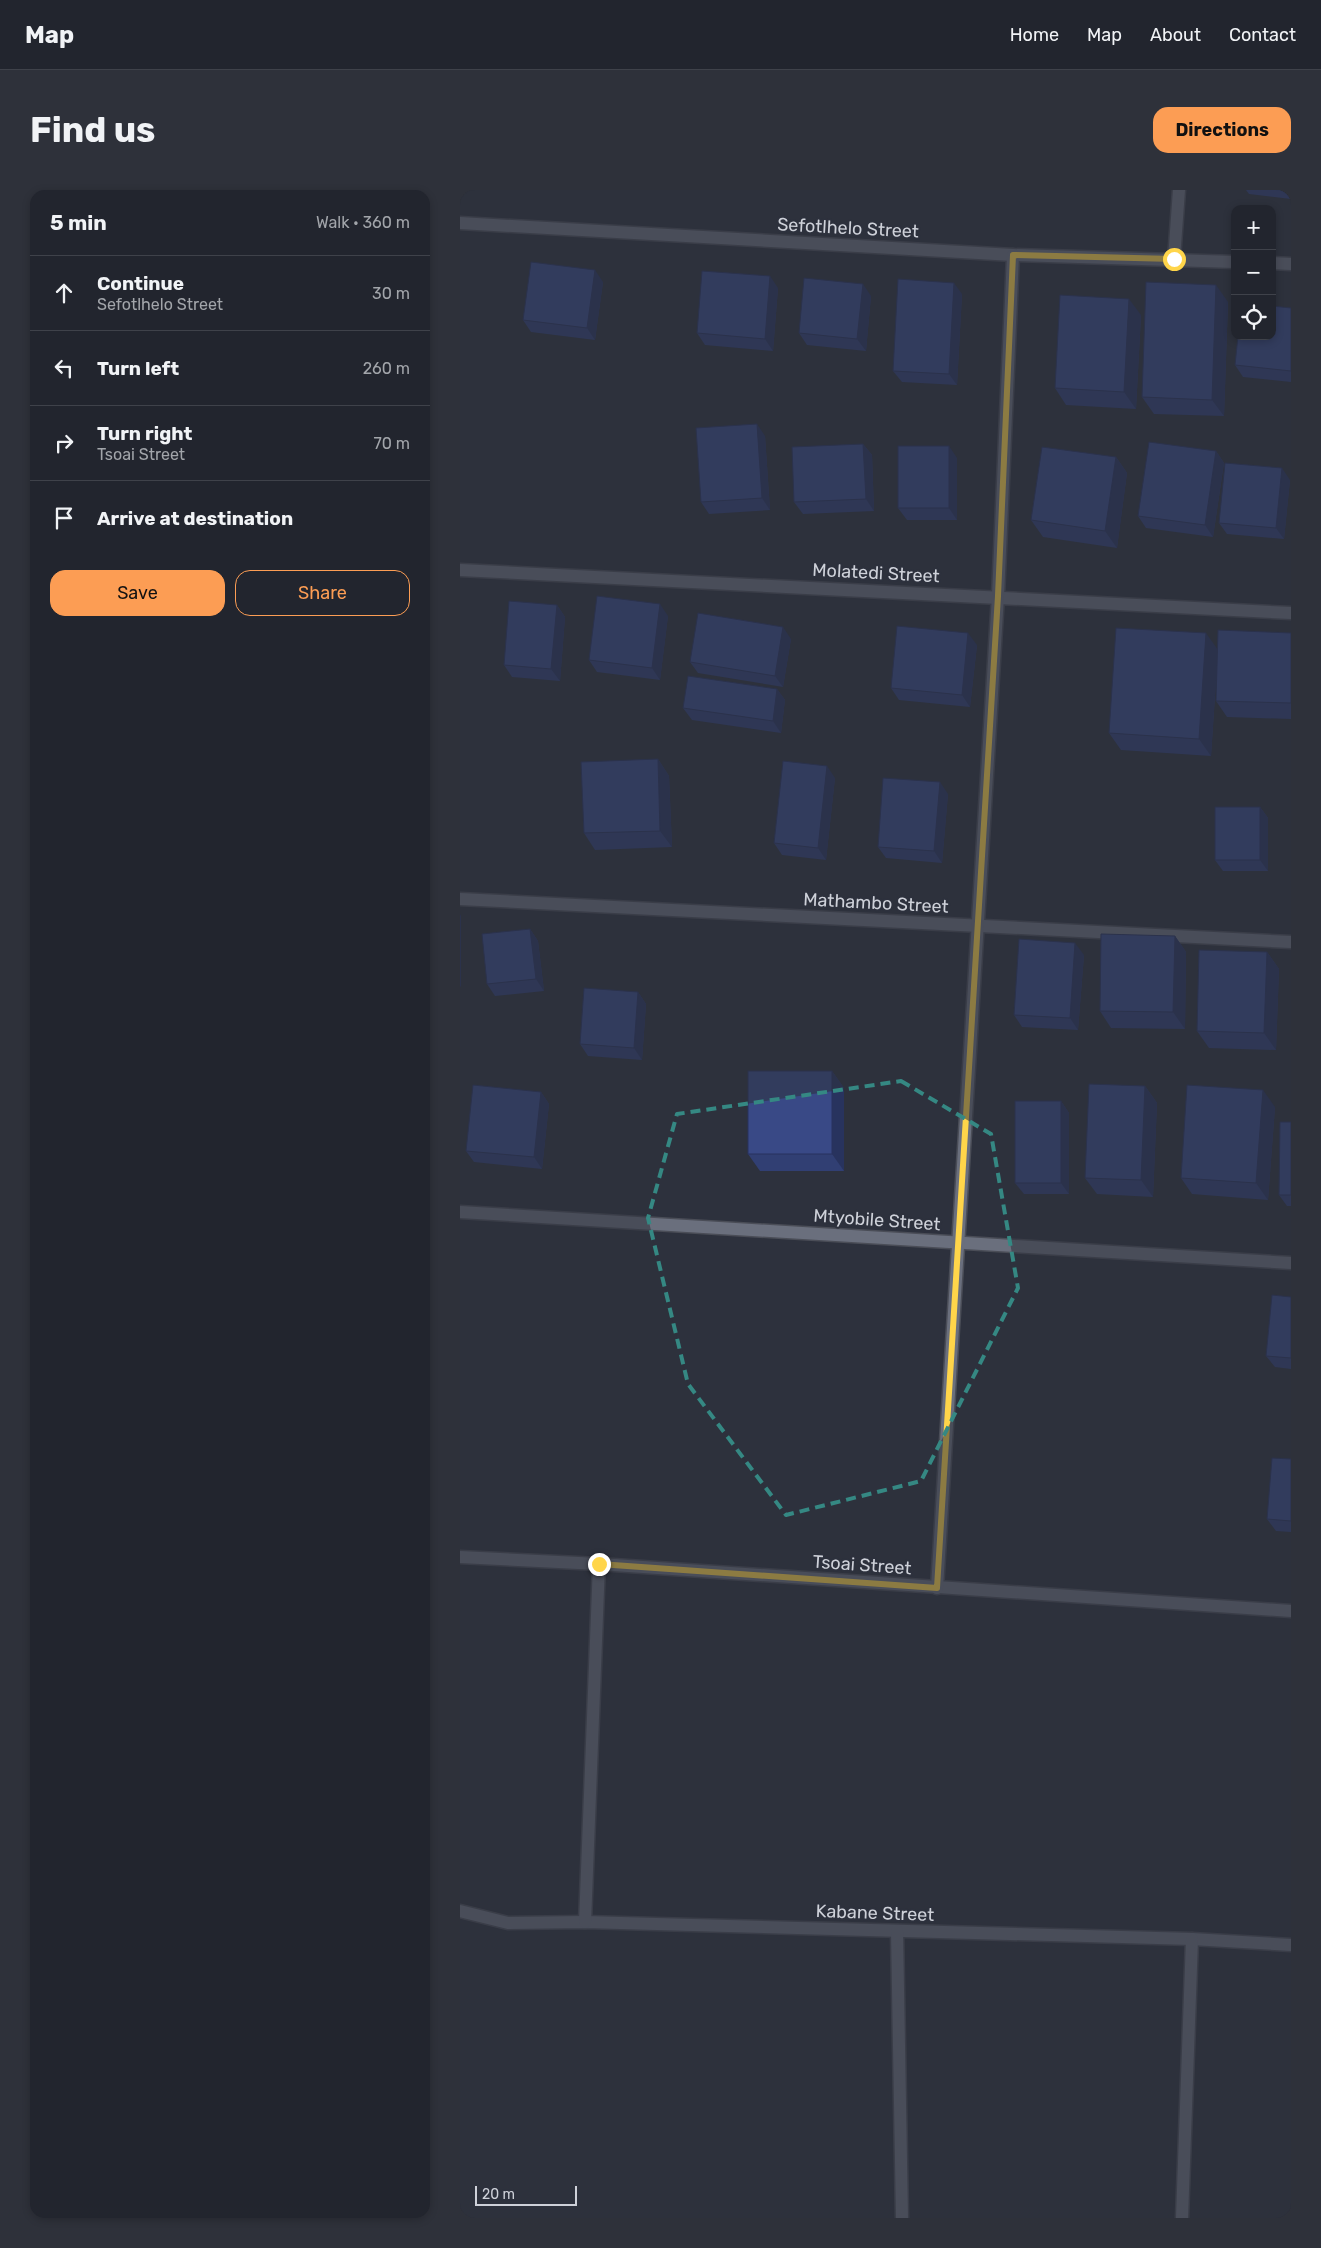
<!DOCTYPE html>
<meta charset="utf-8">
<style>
:root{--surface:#22252e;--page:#2e313a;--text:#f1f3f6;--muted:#a2a5aa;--line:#3f424a;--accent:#fc9d54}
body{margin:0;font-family:Rubik,sans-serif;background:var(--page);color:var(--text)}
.controls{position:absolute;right:15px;top:15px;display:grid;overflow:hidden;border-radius:10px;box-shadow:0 2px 8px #0003}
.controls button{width:45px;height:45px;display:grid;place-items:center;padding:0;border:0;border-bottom:1px solid var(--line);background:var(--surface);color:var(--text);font:25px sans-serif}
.scale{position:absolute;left:15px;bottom:12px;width:102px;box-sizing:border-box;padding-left:5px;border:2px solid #ced1d9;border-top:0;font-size:14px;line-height:18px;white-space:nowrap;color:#ced1d9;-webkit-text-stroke:4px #2d313d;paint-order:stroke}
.stop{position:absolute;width:15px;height:15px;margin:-11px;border:4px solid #ffd54a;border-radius:50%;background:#fff}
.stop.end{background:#ffd54a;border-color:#fff;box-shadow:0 1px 5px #0008}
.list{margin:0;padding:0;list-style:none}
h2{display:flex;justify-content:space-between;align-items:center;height:65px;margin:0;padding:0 20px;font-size:21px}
h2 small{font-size:16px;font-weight:400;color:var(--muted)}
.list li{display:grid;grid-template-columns:32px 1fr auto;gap:15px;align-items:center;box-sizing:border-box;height:75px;padding:0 20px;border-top:1px solid var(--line)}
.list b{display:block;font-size:19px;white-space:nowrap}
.list p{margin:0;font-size:16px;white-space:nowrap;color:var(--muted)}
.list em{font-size:16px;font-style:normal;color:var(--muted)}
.actions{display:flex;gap:10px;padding:15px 20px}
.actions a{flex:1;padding:11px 0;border:1px solid var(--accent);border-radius:15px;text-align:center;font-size:18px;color:var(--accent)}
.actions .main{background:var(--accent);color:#111}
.icon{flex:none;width:28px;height:28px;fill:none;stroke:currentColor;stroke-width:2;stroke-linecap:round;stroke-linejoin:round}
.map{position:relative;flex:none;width:831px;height:2028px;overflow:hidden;border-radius:15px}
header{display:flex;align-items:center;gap:30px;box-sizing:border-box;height:70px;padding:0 25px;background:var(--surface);border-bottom:1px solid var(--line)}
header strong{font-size:24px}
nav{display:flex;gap:28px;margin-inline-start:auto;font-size:18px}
.intro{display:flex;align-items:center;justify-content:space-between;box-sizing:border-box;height:120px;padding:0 30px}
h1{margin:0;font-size:35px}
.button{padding:12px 22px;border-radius:15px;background:var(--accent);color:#111;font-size:18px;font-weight:700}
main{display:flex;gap:30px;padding:0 30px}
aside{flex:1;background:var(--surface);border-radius:15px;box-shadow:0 2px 8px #0003}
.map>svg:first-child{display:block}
</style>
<header>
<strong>Map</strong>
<nav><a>Home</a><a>Map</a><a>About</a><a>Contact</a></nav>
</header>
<div class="intro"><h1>Find us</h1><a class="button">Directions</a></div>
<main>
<aside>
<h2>5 min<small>Walk · 360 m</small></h2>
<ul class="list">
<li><svg class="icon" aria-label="ahead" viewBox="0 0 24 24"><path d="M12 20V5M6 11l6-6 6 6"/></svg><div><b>Continue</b><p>Sefotlhelo Street</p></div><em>30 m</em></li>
<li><svg class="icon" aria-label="left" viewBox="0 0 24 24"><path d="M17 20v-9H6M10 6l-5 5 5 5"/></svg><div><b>Turn left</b></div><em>260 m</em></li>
<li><svg class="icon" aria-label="right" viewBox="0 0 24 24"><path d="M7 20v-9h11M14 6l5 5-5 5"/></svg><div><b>Turn right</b><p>Tsoai Street</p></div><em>70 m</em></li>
<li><svg class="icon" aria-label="arrive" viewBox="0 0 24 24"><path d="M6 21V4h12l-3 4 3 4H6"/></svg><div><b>Arrive at destination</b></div></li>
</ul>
<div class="actions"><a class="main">Save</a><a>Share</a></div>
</aside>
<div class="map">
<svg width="831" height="2028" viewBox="0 0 831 2028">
<rect width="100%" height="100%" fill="#2d313d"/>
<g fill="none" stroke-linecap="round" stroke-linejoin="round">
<g stroke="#4a4d57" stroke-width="15">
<g id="minor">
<polyline points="0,33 553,65 775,72"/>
<polyline points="714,69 719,0"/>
<polyline points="812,73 831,74"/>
<polyline points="0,380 831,423"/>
<polyline points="0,709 831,752"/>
<polyline points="0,1022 831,1073"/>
<polyline points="0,1367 139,1374 831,1421"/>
<polyline points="477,1398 538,406 553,65"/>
<polyline points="0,1721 48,1733 125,1732 732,1749 831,1755"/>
<polyline points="125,1732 139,1374"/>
<polyline points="437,1741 442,2028"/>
<polyline points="722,2028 732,1749"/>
</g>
</g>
<use href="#minor" stroke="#6a6f7d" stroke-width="12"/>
</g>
<g fill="#313f73">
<polygon points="786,0 831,0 831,9 789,4"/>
<polygon points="143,92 135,150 71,142 63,130"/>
<polygon points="318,98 313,161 245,155 237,143"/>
<polygon points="502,104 497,195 442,192 433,181"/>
<polygon points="411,106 406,161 347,155 339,143"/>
<polygon points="768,112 764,226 694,224 682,207"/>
<polygon points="831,118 831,192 783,187 775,175"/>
<polygon points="681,125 676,219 606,215 595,198"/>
<polygon points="305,246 310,320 249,324 241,312"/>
<polygon points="403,254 412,265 414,321 343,324 334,312"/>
<polygon points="756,261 764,273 753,347 686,338 678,326"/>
<polygon points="656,267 667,283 657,358 583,347 571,330"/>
<polygon points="497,268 497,330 447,330 438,318"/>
<polygon points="830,290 824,349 767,344 759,333"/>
<polygon points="97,415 105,427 100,491 52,487 44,475"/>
<polygon points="208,426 200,490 137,482 129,470"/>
<polygon points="831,443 831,529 767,527 756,511 757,476 751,566 661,560 649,543 758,459"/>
<polygon points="331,449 323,497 238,483 230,472"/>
<polygon points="517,455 510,517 439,510 431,498"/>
<polygon points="317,499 325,510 321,543 232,530 223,518"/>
<polygon points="198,569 209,586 212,657 135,660 124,643"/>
<polygon points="375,588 366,670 322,665 314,653"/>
<polygon points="488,604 482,673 426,668 418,657"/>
<polygon points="800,617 808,628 808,681 763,681 755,670"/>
<polygon points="70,739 78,751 84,801 35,806 27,794"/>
<polygon points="715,746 726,762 725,839 651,838 640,821"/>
<polygon points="807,762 819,779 816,860 749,858 737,841"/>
<polygon points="624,765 618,840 562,837 554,825"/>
<polygon points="178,802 186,814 182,870 128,866 120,854"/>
<polygon points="372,881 384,898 384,981 300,981 288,964"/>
<polygon points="685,896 697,913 693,1007 637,1004 625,988"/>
<polygon points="81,902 89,914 82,979 14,972 6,961"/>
<polygon points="601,911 609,923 609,1004 564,1004 555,993"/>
<polygon points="815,917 808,1010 732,1004 721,988"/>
<polygon points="831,932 831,1016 827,1016 819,1005"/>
<polygon points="831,1107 831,1179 815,1177 806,1166"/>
<polygon points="831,1269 831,1342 816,1341 807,1329"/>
</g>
<g fill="#28335e">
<polygon points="827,0 831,0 831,6"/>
<polygon points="135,80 143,92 135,150 127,138"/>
<polygon points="310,86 318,98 313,161 305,149"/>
<polygon points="494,93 502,104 497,195 489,184"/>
<polygon points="403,94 411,106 406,161 397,149"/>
<polygon points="756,95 768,112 764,226 752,210"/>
<polygon points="669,109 681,125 676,219 664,202"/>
<polygon points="297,234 305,246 310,320 302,308"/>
<polygon points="403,254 412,265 414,321 406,309"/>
<polygon points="489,256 497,268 497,330 489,318"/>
<polygon points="756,261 764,273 753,347 745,335"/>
<polygon points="656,267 667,283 657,358 645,341"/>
<polygon points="822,278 830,290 824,349 816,338"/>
<polygon points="200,414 208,426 200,490 192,478"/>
<polygon points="97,415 105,427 100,491 91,479"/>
<polygon points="323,437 331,449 323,497 315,486"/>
<polygon points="508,443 517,455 510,517 502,505"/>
<polygon points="746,443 758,460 751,566 739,549"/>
<polygon points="317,499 325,510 321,543 313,531"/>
<polygon points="198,569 209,586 212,657 200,641"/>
<polygon points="367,576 375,588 366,670 358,658"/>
<polygon points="480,592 488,604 482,673 474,661"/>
<polygon points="800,617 808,628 808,681 800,670"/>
<polygon points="0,724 1,726 1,797 0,796"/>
<polygon points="70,739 78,751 84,801 76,789"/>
<polygon points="715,746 726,762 725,839 713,822"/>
<polygon points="615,753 624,765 618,840 610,828"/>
<polygon points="807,762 819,779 816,860 804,843"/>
<polygon points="178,802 186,814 182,870 174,858"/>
<polygon points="372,881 384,898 384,981 372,964"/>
<polygon points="685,896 697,913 693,1007 681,990"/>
<polygon points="803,900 815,917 808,1010 796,993"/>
<polygon points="81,902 89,914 82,979 74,967"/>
<polygon points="601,911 609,923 609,1004 601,993"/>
</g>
<g fill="#394986" stroke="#28335e">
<polygon points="71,72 135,80 127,138 63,130"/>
<polygon points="242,81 310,86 305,149 237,143"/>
<polygon points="344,88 403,94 397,149 339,143"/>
<polygon points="438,89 494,93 489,184 433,181"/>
<polygon points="686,92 756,95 752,210 682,207"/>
<polygon points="600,105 669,109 664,202 595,198"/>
<polygon points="812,116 831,118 831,181 775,175 778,146 812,146"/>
<polygon points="297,234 302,308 241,312 236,238"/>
<polygon points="689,252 756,261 745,335 678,326"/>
<polygon points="403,254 406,309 334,312 332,257"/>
<rect x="438" y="256" width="51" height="62"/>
<polygon points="582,257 656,267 645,341 571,330"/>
<polygon points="765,273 822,278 816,338 759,333"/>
<polygon points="137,406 200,414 192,478 129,470"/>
<polygon points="49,411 97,415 91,479 44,475"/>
<polygon points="238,423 323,437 315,486 230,472"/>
<polygon points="437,436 508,443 502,505 431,498"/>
<polygon points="656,438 746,443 739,549 649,543"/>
<polygon points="758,440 831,443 831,513 756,511"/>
<polygon points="228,486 317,499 313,531 223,518"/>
<polygon points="198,569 200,641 124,643 121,572"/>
<polygon points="323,571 367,576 358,658 314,653"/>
<polygon points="423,588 480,592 474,661 418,657"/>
<rect x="755" y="617" width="45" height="53"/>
<polygon points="70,739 76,789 27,794 22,744"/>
<polygon points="641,744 715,746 713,822 640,821"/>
<polygon points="559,749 615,753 610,828 554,825"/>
<polygon points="739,760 807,762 804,843 737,841"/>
<polygon points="124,798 178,802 174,858 120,854"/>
<rect x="288" y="881" width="84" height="83"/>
<polygon points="629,894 685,896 681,990 625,988"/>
<polygon points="13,895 81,902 74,967 6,961"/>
<polygon points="727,895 803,900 796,993 721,988"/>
<rect x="555" y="911" width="46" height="82"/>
<polygon points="820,932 831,932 831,1005 819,1005"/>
<polygon points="812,1105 831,1107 831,1168 806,1166"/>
<polygon points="812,1268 831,1269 831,1331 807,1329"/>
</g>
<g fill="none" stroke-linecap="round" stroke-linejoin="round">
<polyline stroke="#ffd54a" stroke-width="6" points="139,1374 477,1398 538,406 553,65 714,69"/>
</g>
<path d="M0 0H831V2028H0ZM441 891 531 944 558 1098 461 1291 326 1325 228 1194 188 1028 217 924Z" fill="#2d313d" fill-opacity=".55" fill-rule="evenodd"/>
<path fill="none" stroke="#358883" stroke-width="4" stroke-dasharray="10 6" stroke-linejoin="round" d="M441 891 531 944 558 1098 461 1291 326 1325 228 1194 188 1028 217 924Z"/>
<g text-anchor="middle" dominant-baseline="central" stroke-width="4" stroke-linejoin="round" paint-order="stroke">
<g font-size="18" fill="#ced1d9" stroke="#2d313d">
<text transform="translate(388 38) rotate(3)">Sefotlhelo Street</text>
<text transform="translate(416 383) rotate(3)">Molatedi Street</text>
<text transform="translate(416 713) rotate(3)">Mathambo Street</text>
<text transform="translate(417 1030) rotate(4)">Mtyobile Street</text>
<text transform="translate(402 1375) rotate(4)">Tsoai Street</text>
<text transform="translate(415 1723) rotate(2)">Kabane Street</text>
</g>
</g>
</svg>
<div class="controls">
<button>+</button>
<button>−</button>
<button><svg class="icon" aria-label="locate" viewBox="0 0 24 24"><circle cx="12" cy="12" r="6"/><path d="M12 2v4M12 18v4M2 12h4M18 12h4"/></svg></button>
</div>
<div class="scale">20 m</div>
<div class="stop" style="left:714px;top:69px"></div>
<div class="stop end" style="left:139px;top:1374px"></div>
</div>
</main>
